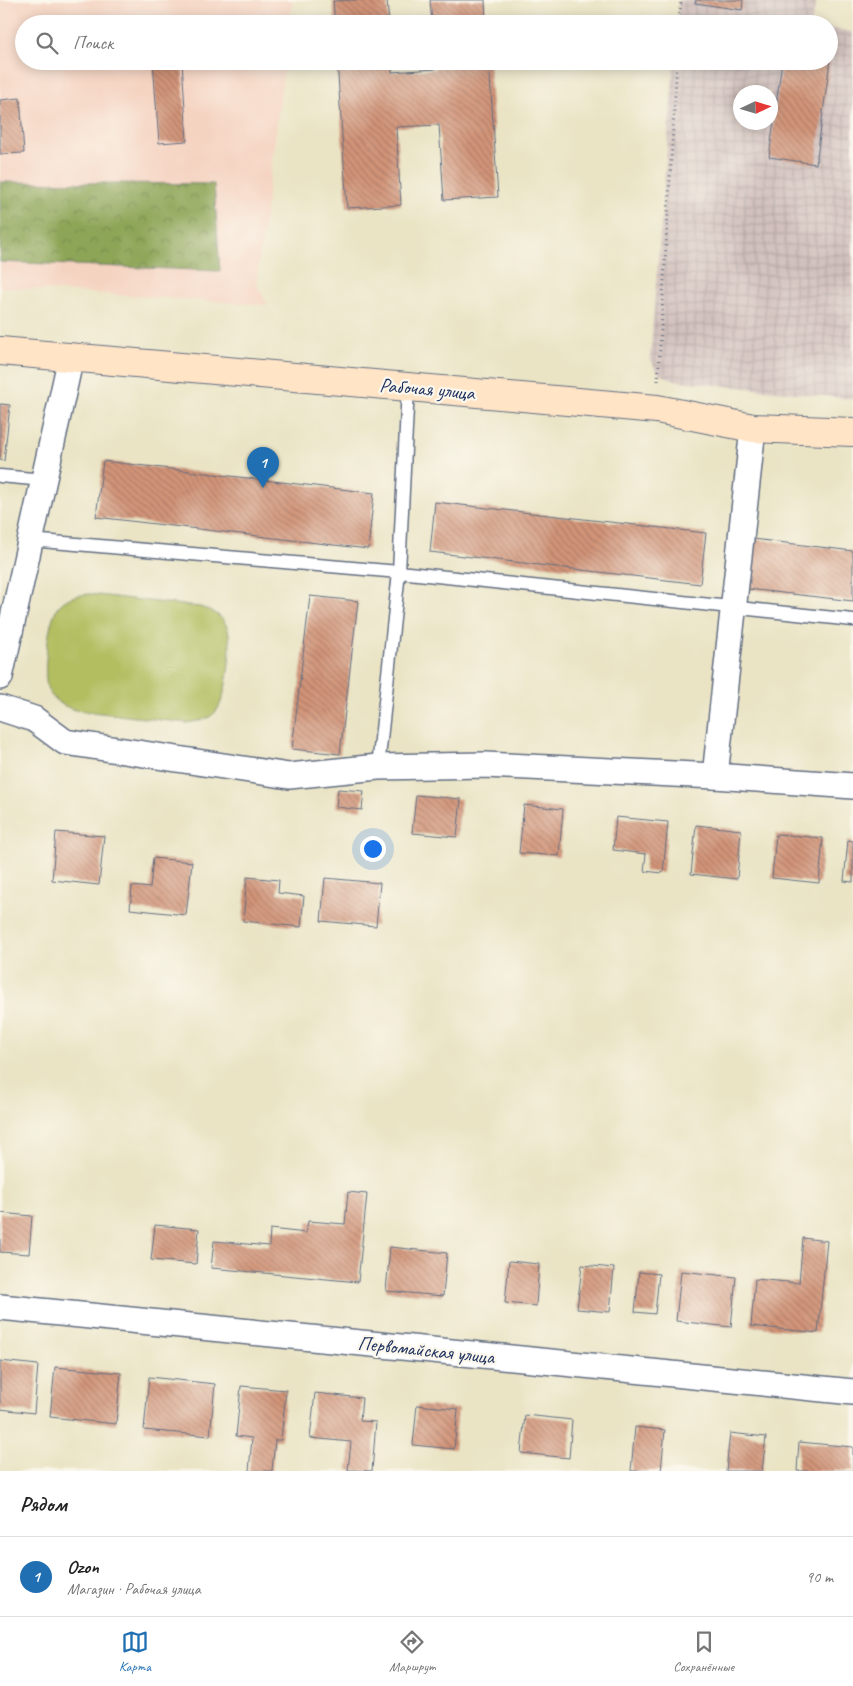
<!DOCTYPE html>
<html lang="ru">
<meta charset="utf-8">
<style>
:root{--surface:#fff;--page:#f2f2f2;--text:#222;--muted:#767676;--line:#e0e0e0;--accent:#1f6fb2}
body{margin:0;font-family:Caveat,sans-serif;background:var(--page);color:var(--text)}
.compass{position:absolute;left:733px;top:85px;width:45px;height:45px;border-radius:50%;background:var(--surface);box-shadow:0 2px 12px #0003;rotate:86deg}
.you{position:absolute;left:372px;top:848px;width:18px;height:18px;margin:-12px;border:4px solid #fff;border-radius:50%;background:#1a73e8;box-shadow:0 0 0 8px #1a73e833}
.badge{display:grid;place-items:center;width:32px;height:32px;border-radius:50%;background:var(--accent);color:#fff;font-size:16px;font-weight:700}
.pin{position:absolute;translate:-50% -41px;filter:drop-shadow(0 1px 2px #0008)}
.pin::after{content:'';position:absolute;top:26px;width:18px;height:15px;background:inherit;clip-path:polygon(0 0,100% 0,50% 100%)}
.list{margin:0;padding:0;list-style:none}
h2{display:flex;justify-content:space-between;align-items:center;height:65px;margin:0;padding:0 20px;font-size:21px}
h2 small{font-size:16px;font-weight:400;color:var(--muted)}
.list li{display:grid;grid-template-columns:32px 1fr auto;gap:15px;align-items:center;box-sizing:border-box;height:80px;padding:0 20px;border-top:1px solid var(--line)}
.list b{display:block;font-size:19px;white-space:nowrap}
.list p{margin:0;font-size:16px;white-space:nowrap;color:var(--muted)}
.list em{font-size:16px;font-style:normal;color:var(--muted)}
.icon{flex:none;width:28px;height:28px;fill:none;stroke:currentColor;stroke-width:2;stroke-linecap:round;stroke-linejoin:round}
.map{position:relative;flex:none;width:853px;height:1471px;overflow:hidden}
.search{position:absolute;background:var(--surface);box-shadow:0 2px 12px #0003;left:15px;right:15px;top:15px;height:55px;display:flex;align-items:center;gap:12px;box-sizing:border-box;padding:0 18px;border-radius:28px;color:var(--muted);font-size:19px}
.sheet{height:145px;background:var(--surface)}
nav{display:flex;justify-content:space-around;align-items:center;box-sizing:border-box;height:70px;border-top:1px solid var(--line);background:var(--surface);font-size:14px;color:var(--muted)}
nav a{display:grid;justify-items:center;gap:2px}
nav .on{color:var(--accent)}
.map>svg:first-child{display:block}
</style>
<div class="map">
<svg width="853" height="1471" viewBox="0 0 853 1471">
<defs>
<pattern id="industrial-grid" width="8" height="8" patternUnits="userSpaceOnUse" patternTransform="scale(1.25)"><rect width="8" height="8" fill="#d1c0bc"/><path d="M0 4h8M4 0v8" fill="none" stroke="#b3a5a4"/></pattern>
<pattern id="forest-crowns" width="20" height="18" patternUnits="userSpaceOnUse" patternTransform="scale(1.25)"><rect width="20" height="18" fill="#8da556"/><path d="M2 6a3 3 0 1 1 6 0M12 15a3 3 0 1 1 6 0" fill="none" stroke="#72874a"/></pattern>
<pattern id="building-back-hatch" width="6" height="6" patternUnits="userSpaceOnUse" patternTransform="scale(1.25)"><rect width="6" height="6" fill="#d29478"/><path d="M-1 5l2 2M0 0l6 6M5-1l2 2" fill="none" stroke="#aa7966"/></pattern>
</defs>
<rect width="100%" height="100%" fill="#fbf7ec"/>
<filter id="ink" filterUnits="userSpaceOnUse"><feTurbulence type="fractalNoise" baseFrequency=".02" numOctaves="2"/><feDisplacementMap in="SourceGraphic" scale="10" xChannelSelector="R" yChannelSelector="G"/><feConvolveMatrix kernelMatrix="1 2 1 2 8 2 1 2 1" color-interpolation-filters="sRGB"/></filter>
<filter id="wash" filterUnits="userSpaceOnUse"><feTurbulence type="fractalNoise" baseFrequency=".0096" numOctaves="4" result="noise"/><feDisplacementMap in="SourceGraphic" scale="20" xChannelSelector="R" yChannelSelector="G"/><feGaussianBlur stdDeviation="1.12" result="paint"/><feColorMatrix in="noise" values="0 0 0 0 0 0 0 0 0 0 0 0 0 0 0 0 0 1.4 0 .05"/><feComposite in="paint" operator="in"/></filter>
<g filter="url(#wash)">
<rect width="100%" height="100%" fill="#eae4c5"/>
<polygon fill="#f5d3c1" points="0,0 293,0 290,24 24,24 24,61 285,61 256,284 268,305 0,287"/>
<g fill="url(#industrial-grid)" fill-rule="evenodd">
<polygon points="678,0 817,0 811,24 677,24"/>
<path d="M829 28 853 32V399L678 381 659 374 650 359 674 61H829ZM740 92H770V122H740Z"/>
</g>
<path fill="#b2be60" stroke="#66765f" d="M89 594 200 607C212 611 222 615 227 627 234 641 227 697 217 710 210 720 198 721 187 723L75 710C64 706 54 702 48 690 42 676 48 619 58 607 66 597 77 595 89 594Z"/>
<polygon fill="url(#forest-crowns)" stroke="#546a5a" points="0,182 214,184 220,271 0,262"/>
<g id="blocks">
<g fill="url(#building-back-hatch)">
<polygon points="355,0 387,0 389,24 335,24 333,1"/>
<polygon points="430,0 485,0 486,24 432,24"/>
<polygon points="696,0 743,0 742,10 695,3"/>
<polygon points="153,61 182,61 187,141 159,143"/>
<polygon points="337,61 392,61 392,72 435,69 435,61 489,61 498,197 444,200 439,125 396,127 401,205 347,208"/>
<polygon points="782,61 830,61 816,164 769,157"/>
<polygon points="20,98 24,153 0,154 0,100"/>
<polygon points="0,404 10,405 4,461 0,460"/>
<polygon points="103,461 374,493 368,549 96,517"/>
<polygon points="435,502 706,533 700,584 430,552"/>
<polygon points="753,539 853,551 853,601 747,589"/>
<polygon points="310,596 358,601 340,754 292,749"/>
<polygon points="338,789 364,791 362,810 336,807"/>
<polygon points="416,795 461,799 457,837 412,833"/>
<polygon points="524,805 563,809 559,856 519,853"/>
<polygon points="616,817 668,822 663,873 644,871 646,854 613,850"/>
<polygon points="696,825 741,830 737,879 691,874"/>
<polygon points="56,832 104,836 99,885 52,880"/>
<polygon points="776,834 823,838 819,883 772,878"/>
<polygon points="848,840 853,841 853,882 844,881"/>
<polygon points="153,858 192,862 186,915 130,909 132,886 150,888"/>
<polygon points="247,877 279,880 278,893 304,896 301,927 243,921"/>
<polygon points="325,878 380,883 376,926 321,921"/>
<polygon points="348,1192 367,1194 358,1282 211,1268 214,1241 269,1246 270,1229 306,1233 308,1221 345,1224"/>
<polygon points="0,1213 32,1216 29,1254 0,1252"/>
<polygon points="155,1225 199,1229 196,1264 151,1260"/>
<polygon points="803,1238 827,1241 818,1333 751,1326 755,1279 799,1283"/>
<polygon points="390,1247 447,1253 443,1296 386,1291"/>
<polygon points="509,1261 539,1264 536,1306 505,1303"/>
<polygon points="582,1265 614,1268 610,1312 577,1309"/>
<polygon points="681,1271 736,1277 731,1327 676,1321"/>
<polygon points="639,1272 659,1274 655,1314 635,1312"/>
<polygon points="0,1361 38,1365 34,1413 0,1409"/>
<polygon points="55,1367 121,1373 116,1424 50,1417"/>
<polygon points="149,1377 215,1384 210,1436 144,1430"/>
<polygon points="241,1386 286,1390 281,1440 275,1440 272,1471 249,1471 252,1438 236,1436"/>
<polygon points="315,1393 362,1398 360,1421 376,1422 372,1471 348,1470 351,1442 310,1438"/>
<polygon points="417,1405 458,1409 454,1449 413,1445"/>
<polygon points="525,1415 572,1420 569,1458 521,1453"/>
<polygon points="635,1427 665,1430 661,1471 631,1471"/>
<polygon points="730,1433 766,1437 762,1471 726,1471"/>
<polygon points="799,1442 853,1447 853,1471 797,1471"/>
</g>
</g>
</g>
<g filter="url(#ink)">
<use href="#blocks" fill-opacity="0" stroke="#636e82" stroke-width="1"/>
<g fill="none" stroke-linecap="round" stroke-linejoin="round">
<g stroke="#636e82" stroke-width="15">
<g id="lane">
<polyline points="0,476 44,480"/>
<polyline points="30,540 399,572 853,620"/>
<polyline points="378,767 399,572 408,387"/>
</g>
</g>
<g stroke="#636e82" stroke-width="28">
<g id="street">
<polyline points="0,677 71,357"/>
<polyline points="0,708 34,719 65,742 289,776 378,767 485,765 715,776 853,786"/>
<polyline points="715,776 753,428"/>
<polyline points="0,1307 853,1392"/>
</g>
</g>
<g stroke="#636e82" stroke-width="30">
<polyline id="secondary" points="0,351 657,409 753,428 853,432"/>
</g>
<g stroke="#636e82" stroke-width="3" stroke-dasharray="1 4" stroke-linecap="butt">
<polyline points="679,24 681,0"/>
<polyline points="658,381 677,61"/>
</g>
<use href="#lane" stroke="#fff" stroke-width="12"/>
<use href="#street" stroke="#fff" stroke-width="25"/>
<use href="#secondary" stroke="#ffe4c6" stroke-width="28"/>
</g>
</g>
<g text-anchor="middle" dominant-baseline="central" stroke-width="4.5" stroke-linejoin="round" paint-order="stroke">
<g font-size="20" fill="#1b2f5e" stroke="#fbf7ec">
<text transform="translate(427 389) rotate(5)">Рабочая улица</text>
<text transform="translate(426 1350) rotate(6)">Первомайская улица</text>
</g>
</g>
</svg>
<svg class="compass" viewBox="-18 -18 36 36"><path d="M0-13l5 13h-10z" fill="#e53935"/><path d="M0 13l5-13h-10z" fill="#767676"/></svg>
<div class="you"></div>
<div class="pin badge" style="left:263px;top:488px">1</div>
<div class="search"><svg class="icon" aria-label="search" viewBox="0 0 24 24"><circle cx="10" cy="10" r="6"/><path d="M15 15l6 6"/></svg>Поиск</div>
</div>
<section class="sheet">
<h2>Рядом<small></small></h2>
<ul class="list">
<li><span class="badge">1</span><div><b>Ozon</b><p>Магазин · Рабочая улица</p></div><em>90 m</em></li>
</ul>
</section>
<nav>
<a class="on"><svg class="icon" aria-label="map" viewBox="0 0 24 24"><path d="M3 6l6-2 6 2 6-2v14l-6 2-6-2-6 2zM9 4v14M15 6v14"/></svg>Карта</a>
<a><svg class="icon" aria-label="directions" viewBox="0 0 24 24"><path d="M12 3l9 9-9 9-9-9zM9 14v-3h6M13 9l2 2-2 2"/></svg>Маршрут</a>
<a><svg class="icon" aria-label="saved" viewBox="0 0 24 24"><path d="M7 4h10v16l-5-4-5 4z"/></svg>Сохранённые</a>
</nav>
